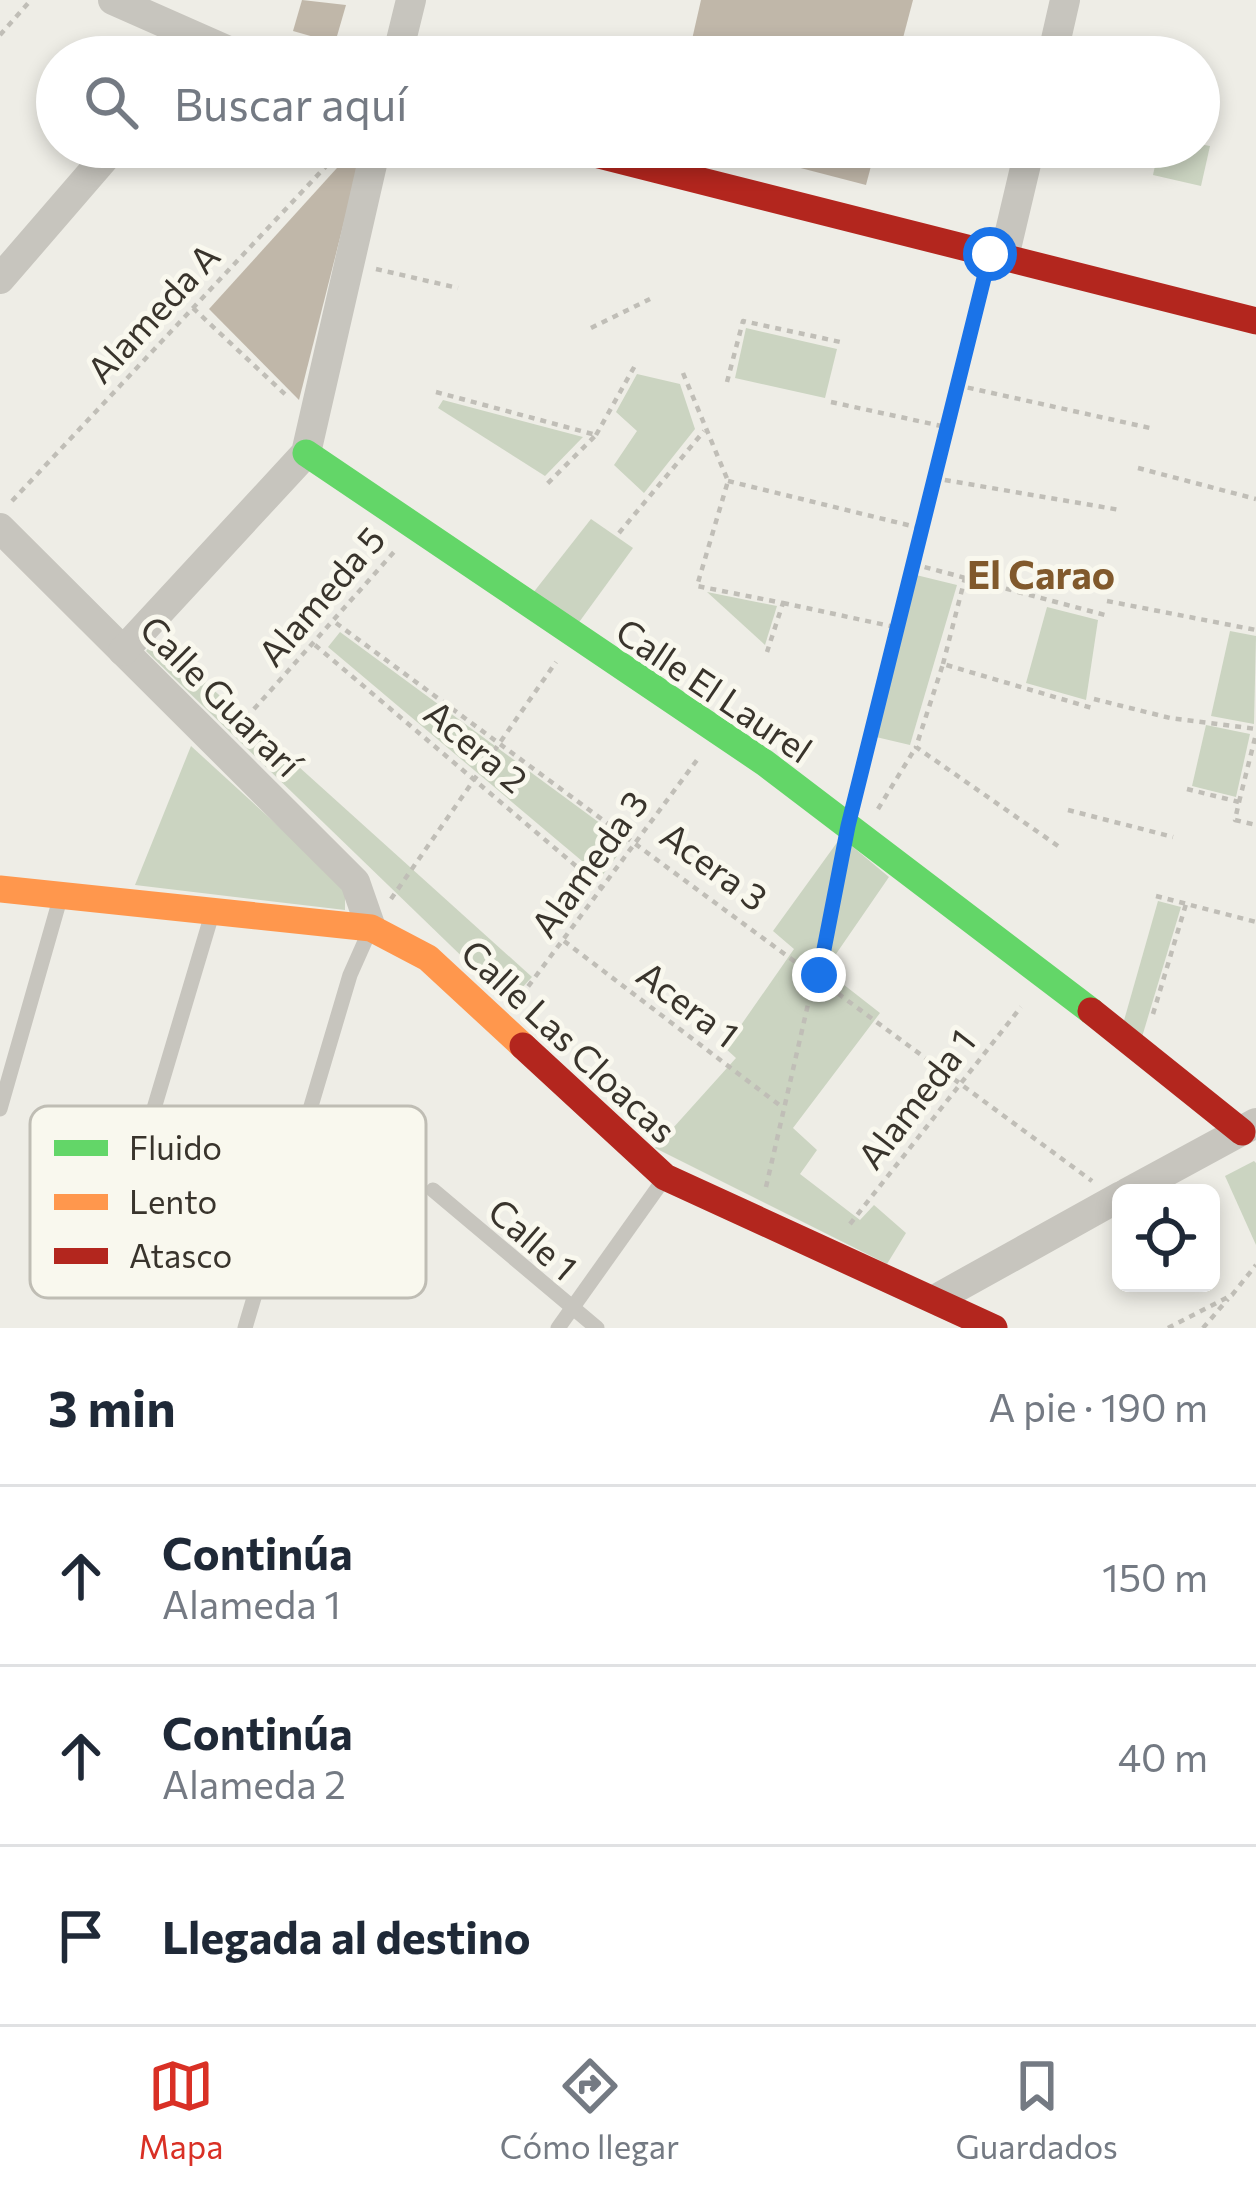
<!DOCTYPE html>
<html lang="es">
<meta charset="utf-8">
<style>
:root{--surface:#fff;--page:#f2f2f3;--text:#1f2937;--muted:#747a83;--line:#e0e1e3;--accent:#d93025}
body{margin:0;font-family:Commissioner,sans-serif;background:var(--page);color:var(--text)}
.controls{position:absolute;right:36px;bottom:36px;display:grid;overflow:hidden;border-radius:18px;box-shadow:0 6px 18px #0003}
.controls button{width:108px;height:108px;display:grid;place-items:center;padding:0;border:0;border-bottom:3px solid var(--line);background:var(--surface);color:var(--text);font:60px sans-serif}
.stop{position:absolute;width:36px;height:36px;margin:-27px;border:9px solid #1a73e8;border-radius:50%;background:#fff}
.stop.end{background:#1a73e8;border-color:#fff;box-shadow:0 3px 12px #0008}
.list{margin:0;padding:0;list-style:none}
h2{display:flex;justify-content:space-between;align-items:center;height:156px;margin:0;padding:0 48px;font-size:51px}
h2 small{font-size:39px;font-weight:400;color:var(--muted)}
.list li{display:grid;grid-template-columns:78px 1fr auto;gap:36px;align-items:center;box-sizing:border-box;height:180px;padding:0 48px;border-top:3px solid var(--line)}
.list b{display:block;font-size:45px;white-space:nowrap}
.list p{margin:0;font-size:39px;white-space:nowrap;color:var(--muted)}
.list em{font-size:39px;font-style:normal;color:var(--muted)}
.icon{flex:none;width:66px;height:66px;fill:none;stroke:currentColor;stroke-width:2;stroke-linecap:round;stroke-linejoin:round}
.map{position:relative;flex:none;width:1256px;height:1328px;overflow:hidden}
.search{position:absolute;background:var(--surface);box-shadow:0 6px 18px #0003;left:36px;right:36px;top:36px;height:132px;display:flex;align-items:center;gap:30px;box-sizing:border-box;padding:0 42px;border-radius:66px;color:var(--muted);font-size:45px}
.sheet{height:696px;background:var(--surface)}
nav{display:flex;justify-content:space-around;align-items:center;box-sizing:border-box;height:168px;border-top:3px solid var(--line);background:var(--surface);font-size:33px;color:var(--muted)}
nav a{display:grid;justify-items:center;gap:6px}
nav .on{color:var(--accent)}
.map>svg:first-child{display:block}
</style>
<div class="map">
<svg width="1256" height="1328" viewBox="0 0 1256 1328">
<rect width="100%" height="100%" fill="#eeede6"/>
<g fill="#cbd4c1">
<polygon points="1199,144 1210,146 1201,186 1153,175 1159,147"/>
<polygon points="746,328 837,349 825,398 735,378"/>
<polygon points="637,374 680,384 695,429 644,493 614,465 637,431 616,412"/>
<polygon points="443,400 583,437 545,476 438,408"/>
<polygon points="591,519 633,548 577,625 533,593"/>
<polygon points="916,575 957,585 910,745 876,737"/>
<polygon points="707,592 777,606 765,645"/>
<polygon points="1047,607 1098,620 1086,700 1026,683"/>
<polygon points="1230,631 1256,636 1254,724 1211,716"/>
<polygon points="340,632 627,843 601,877 328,647"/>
<polygon points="157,639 532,977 509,1002 146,651"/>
<polygon points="1206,725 1250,734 1236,797 1192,786"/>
<polygon points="191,746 345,887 345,910 135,885"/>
<polygon points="841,837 889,877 825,970 880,1013 793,1128 817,1150 800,1174 860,1220 874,1205 906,1233 887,1264 655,1148 736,1058 725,1048 794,949 773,931"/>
<polygon points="1158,901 1181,907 1142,1037 1123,1024"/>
<polygon points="1254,1161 1256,1163 1256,1245 1225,1176"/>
</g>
<g fill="#c0b7a9">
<polygon points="302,0 346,5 335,43 293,31"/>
<polygon points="701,0 913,0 898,57 688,57"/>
<polygon points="356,147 363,147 299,400 209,309"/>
<polygon points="720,147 876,147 866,185"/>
</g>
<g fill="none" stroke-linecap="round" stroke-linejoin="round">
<g stroke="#c0beb7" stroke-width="4.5" stroke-dasharray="6 6" stroke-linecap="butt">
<polyline points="0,35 31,0"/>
<polyline points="376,269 458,288"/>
<polyline points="193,308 289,398"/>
<polyline points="591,328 650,299"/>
<polyline points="683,373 728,481 697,586 783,603 767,652"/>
<polyline points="727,382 743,321 845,343"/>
<polyline points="956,385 1150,428"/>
<polyline points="436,392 596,435 546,485"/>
<polyline points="831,402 946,427"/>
<polyline points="596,435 637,362"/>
<polyline points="1138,468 1256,499"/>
<polyline points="933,478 1120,510"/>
<polyline points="728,481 920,528"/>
<polyline points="12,501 344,147"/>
<polyline points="619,533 704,431"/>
<polyline points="913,564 1105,615"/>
<polyline points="1107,601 1256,630"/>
<polyline points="783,603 895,627"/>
<polyline points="336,623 1092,1181"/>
<polyline points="315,645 602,888"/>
<polyline points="943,664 965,578"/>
<polyline points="1094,699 1170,718 1256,729"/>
<polyline points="238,727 394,552"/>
<polyline points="1187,789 1239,802 1235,820 1256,825"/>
<polyline points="856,790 981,288"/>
<polyline points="1239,802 1256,734"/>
<polyline points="878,809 916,747"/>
<polyline points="1068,810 1173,837"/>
<polyline points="1058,846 916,747 943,664 1092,708"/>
<polyline points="1156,896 1256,922"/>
<polyline points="391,899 556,662"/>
<polyline points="564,941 782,1107"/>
<polyline points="521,996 697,760"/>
<polyline points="1153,1014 1186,904"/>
<polyline points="766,1187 840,865"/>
<polyline points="850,1224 1021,1007"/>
<polyline points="1168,1328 1232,1295 1256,1265"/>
<polyline points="1203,1328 1228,1299"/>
</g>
<g stroke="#c7c5be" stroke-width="15">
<polyline points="0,1109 60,899"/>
<polyline points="433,1190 597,1328"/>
<polyline points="110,1256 212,914"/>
<polyline points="245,1328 350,975 370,930"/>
<polyline points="558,1328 664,1179"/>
</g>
<g stroke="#c7c5be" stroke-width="30">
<polyline points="113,0 242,57"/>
<polyline points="397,57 411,0"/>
<polyline points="1052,57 1065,0"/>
<polyline points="1004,257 1030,147"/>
<polyline points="0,279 114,147"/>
<polyline points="0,528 355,882 371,928"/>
<polyline points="123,651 306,453 376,147"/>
<polyline points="1127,1193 1256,1123"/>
<polyline points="936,1299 1121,1196"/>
</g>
<polyline stroke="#63d668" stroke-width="27" points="306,453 765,763 1091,1011"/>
<polyline stroke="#ff974d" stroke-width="27" points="0,889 371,928 428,958 523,1046"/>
<g stroke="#b3261e" stroke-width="27">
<polyline points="567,147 1256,321"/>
<polyline points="1091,1011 1242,1132"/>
<polyline points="523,1046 665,1177 994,1328"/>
</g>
</g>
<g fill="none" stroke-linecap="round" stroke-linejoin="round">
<polyline stroke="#1a73e8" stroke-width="15" points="819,975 848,826 990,254"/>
</g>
<g text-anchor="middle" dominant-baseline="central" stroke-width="10" stroke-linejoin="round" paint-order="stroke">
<g font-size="36" fill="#39342c" stroke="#f9f8ee">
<text transform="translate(152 312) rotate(-47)">Alameda A</text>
<text transform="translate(320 595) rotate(-49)">Alameda 5</text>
<text transform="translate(715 689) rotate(34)">Calle El Laurel</text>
<text transform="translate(222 695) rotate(45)">Calle Guararí</text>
<text transform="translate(477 745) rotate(40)">Acera 2</text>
<text transform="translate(588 863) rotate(-54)">Alameda 3</text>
<text transform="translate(715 865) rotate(36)">Acera 3</text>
<text transform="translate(689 1003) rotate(37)">Acera 1</text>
<text transform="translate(570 1040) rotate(43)">Calle Las Cloacas</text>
<text transform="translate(915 1098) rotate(-52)">Alameda 1</text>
<text transform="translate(534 1238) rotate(41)">Calle 1</text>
</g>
<g font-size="39" font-weight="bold" fill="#81592c" stroke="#f9f8ee">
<text x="1041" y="573">El Carao</text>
</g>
</g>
<rect x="30" y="1106" width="396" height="192" rx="18" fill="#f9f8ee" stroke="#bfbdb4" stroke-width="3"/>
<rect x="54" y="1140" width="54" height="16" fill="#63d668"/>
<rect x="54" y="1194" width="54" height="16" fill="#ff974d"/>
<rect x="54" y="1248" width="54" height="16" fill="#b3261e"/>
<g font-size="33" fill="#39342c">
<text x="129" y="1160">Fluido</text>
<text x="129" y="1214">Lento</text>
<text x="129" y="1268">Atasco</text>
</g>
</svg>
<div class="controls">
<button><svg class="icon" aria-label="locate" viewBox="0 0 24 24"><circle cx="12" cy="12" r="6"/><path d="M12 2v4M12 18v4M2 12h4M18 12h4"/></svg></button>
</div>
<div class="stop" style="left:990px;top:254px"></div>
<div class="stop end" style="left:819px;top:975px"></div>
<div class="search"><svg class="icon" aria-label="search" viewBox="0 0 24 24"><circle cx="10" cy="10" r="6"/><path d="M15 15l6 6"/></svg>Buscar aquí</div>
</div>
<section class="sheet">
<h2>3 min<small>A pie · 190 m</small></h2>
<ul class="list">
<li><svg class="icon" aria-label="ahead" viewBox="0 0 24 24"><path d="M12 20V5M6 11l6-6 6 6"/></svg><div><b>Continúa</b><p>Alameda 1</p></div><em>150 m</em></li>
<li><svg class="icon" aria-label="ahead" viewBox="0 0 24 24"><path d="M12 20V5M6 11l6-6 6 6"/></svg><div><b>Continúa</b><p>Alameda 2</p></div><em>40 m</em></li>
<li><svg class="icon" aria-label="arrive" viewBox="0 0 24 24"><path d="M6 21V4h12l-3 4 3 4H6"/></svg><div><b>Llegada al destino</b></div></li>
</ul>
</section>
<nav>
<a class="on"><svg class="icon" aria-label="map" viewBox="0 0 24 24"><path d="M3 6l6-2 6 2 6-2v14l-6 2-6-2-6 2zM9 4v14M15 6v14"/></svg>Mapa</a>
<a><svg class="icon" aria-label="directions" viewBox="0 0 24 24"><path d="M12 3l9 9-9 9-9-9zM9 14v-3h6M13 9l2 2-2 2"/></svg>Cómo llegar</a>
<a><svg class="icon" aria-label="saved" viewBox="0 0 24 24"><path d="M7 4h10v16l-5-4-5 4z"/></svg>Guardados</a>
</nav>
